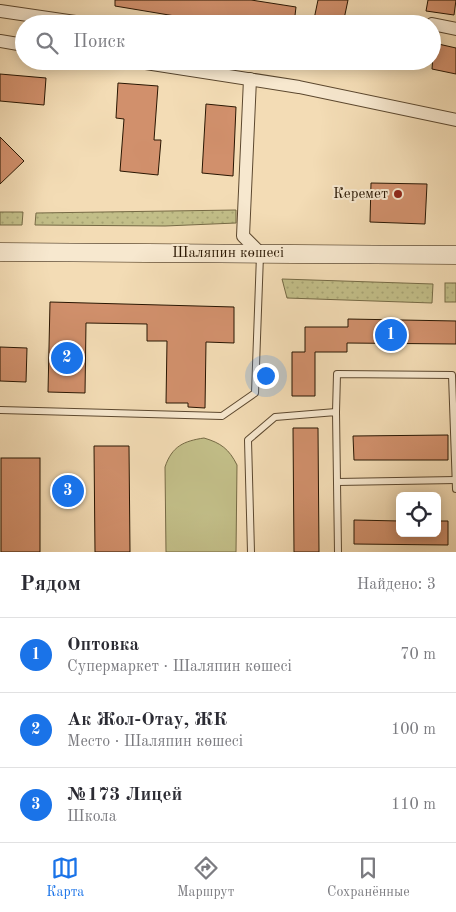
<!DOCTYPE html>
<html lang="ru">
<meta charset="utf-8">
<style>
:root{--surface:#fff;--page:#f7f7f7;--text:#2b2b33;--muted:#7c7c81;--line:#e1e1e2;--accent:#1a73e8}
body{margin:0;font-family:"Old Standard TT",serif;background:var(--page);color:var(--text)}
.controls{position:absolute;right:15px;bottom:15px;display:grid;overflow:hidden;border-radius:8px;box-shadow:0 2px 12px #0003}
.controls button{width:45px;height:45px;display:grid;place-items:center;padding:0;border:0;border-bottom:1px solid var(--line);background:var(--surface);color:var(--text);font:25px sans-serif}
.you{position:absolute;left:265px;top:375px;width:18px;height:18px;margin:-12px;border:4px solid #fff;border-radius:50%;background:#1a73e8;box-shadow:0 0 0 8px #1a73e833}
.badge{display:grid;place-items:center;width:32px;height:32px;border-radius:50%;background:var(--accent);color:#fff;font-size:16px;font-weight:700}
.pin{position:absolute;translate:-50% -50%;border:2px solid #fff;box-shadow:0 1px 5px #0006}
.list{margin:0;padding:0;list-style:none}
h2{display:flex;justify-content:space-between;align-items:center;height:65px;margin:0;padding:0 20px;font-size:21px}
h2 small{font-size:16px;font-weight:400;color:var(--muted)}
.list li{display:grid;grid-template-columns:32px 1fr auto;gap:15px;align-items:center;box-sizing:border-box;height:75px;padding:0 20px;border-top:1px solid var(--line)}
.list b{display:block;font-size:19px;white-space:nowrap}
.list p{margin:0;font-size:16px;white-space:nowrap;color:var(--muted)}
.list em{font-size:16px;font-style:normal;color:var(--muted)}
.icon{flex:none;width:28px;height:28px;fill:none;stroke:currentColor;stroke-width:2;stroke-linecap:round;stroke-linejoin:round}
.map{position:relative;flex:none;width:456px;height:552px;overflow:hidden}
.search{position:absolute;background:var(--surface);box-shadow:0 2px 12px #0003;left:15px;right:15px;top:15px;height:55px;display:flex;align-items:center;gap:12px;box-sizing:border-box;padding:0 18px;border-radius:28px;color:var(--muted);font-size:19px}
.sheet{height:290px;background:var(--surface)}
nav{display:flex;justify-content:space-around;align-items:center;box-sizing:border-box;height:70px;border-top:1px solid var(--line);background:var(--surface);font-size:14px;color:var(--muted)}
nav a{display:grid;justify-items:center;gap:2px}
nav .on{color:var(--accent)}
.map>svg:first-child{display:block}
</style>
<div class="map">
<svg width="456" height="552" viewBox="0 0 456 552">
<defs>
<pattern id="grass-dots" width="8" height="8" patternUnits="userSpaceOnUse" patternTransform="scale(1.25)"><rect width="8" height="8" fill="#c2be88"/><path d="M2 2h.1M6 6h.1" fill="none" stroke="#a7a374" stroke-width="1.8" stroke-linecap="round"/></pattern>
</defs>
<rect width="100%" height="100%" fill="#f3dcb5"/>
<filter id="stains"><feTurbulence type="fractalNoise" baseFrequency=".004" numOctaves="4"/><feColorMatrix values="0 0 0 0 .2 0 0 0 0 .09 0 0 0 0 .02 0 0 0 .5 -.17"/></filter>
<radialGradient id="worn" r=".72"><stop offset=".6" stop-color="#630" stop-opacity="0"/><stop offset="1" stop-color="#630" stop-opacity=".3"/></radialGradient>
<g fill="url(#grass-dots)" stroke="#766a45">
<polygon points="236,210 236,223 165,226 35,225 36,213"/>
<polygon points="0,212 23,212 22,225 0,225"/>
<polygon points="282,279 433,284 432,303 287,298"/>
<rect x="445" y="283" width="11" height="19"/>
</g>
<path fill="#c2be88" stroke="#766a45" d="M204 438C221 443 229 449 237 465L236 552H166L165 467C172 446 184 441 204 438Z"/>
<g fill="#d1906c" stroke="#291602">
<polygon points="115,0 251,0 296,7 294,24 223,24 115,6"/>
<polygon points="318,0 348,0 343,24 313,24"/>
<polygon points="428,0 456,0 454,15 426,11"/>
<polygon points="434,43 456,48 456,74 432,69"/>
<polygon points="0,74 46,78 44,105 0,101"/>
<polygon points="118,83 158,86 154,140 161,140 158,175 120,171 124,119 116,118"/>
<polygon points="206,104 236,107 233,176 202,173"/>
<polygon points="0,137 24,161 0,184"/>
<polygon points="371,183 427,184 425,224 370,222"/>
<polygon points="50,302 234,307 234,343 206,342 205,408 188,407 188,403 166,403 167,341 147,341 147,324 86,323 85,393 48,392"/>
<polygon points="348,319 456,321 456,344 347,343 347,352 315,352 315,396 292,396 292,352 305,352 305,327 348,327"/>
<polygon points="0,347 27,348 26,382 0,381"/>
<polygon points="293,428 318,428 319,552 294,552"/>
<polygon points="448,435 448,460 354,460 353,436"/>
<polygon points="94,446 129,446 130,552 95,552"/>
<rect x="1" y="458" width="39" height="94"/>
<polygon points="354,520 400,521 400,533 437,533 437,521 448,521 448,545 354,544"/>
</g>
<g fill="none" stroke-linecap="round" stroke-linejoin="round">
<g stroke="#5c482f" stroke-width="8">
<g id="service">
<polyline points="0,410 222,416 255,393 260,255"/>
<polyline points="336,412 337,374 452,375 456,489"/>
<polyline points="337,482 456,480"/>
<polyline points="251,552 248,440 275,417 336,412 338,552"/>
</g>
</g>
<g stroke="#5c482f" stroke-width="14">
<g id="minor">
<polyline points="0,11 89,24"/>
<polyline points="432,24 456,29"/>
<polyline points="0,41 24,45"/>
<polyline points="133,61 299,87 456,120"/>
<polyline points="250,79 243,236 260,253"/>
</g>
</g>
<g stroke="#291602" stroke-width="19">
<polyline id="secondary" points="0,252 456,255"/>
</g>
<use href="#service" stroke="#f7e8cf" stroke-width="6"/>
<use href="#minor" stroke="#f7e8cf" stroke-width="12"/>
<use href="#secondary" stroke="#f7e8cf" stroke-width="18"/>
</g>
<circle fill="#8f2418" stroke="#f7e8cf" stroke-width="2" cx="398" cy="194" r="5"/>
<g text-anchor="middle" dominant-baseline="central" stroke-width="4" stroke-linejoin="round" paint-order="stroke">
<g font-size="15" fill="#291602" stroke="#f7e8cf" text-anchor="end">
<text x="388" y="194">Керемет</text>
</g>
<g font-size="15" fill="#291602" stroke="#f7e8cf">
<text x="228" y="253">Шаляпин көшесі</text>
</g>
</g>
<rect width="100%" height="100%" filter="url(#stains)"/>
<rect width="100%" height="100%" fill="url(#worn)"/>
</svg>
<div class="controls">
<button><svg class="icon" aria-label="locate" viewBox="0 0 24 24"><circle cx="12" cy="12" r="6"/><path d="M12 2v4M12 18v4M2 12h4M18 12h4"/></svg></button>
</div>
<div class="you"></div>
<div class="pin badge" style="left:391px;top:335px">1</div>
<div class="pin badge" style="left:67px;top:358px">2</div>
<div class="pin badge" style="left:68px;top:491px">3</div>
<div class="search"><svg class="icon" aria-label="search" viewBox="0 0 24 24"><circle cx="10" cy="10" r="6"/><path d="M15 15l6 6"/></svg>Поиск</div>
</div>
<section class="sheet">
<h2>Рядом<small>Найдено: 3</small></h2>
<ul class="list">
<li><span class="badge">1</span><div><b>Оптовка</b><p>Супермаркет · Шаляпин көшесі</p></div><em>70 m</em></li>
<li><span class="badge">2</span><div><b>Ак Жол-Отау, ЖК</b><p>Место · Шаляпин көшесі</p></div><em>100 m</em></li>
<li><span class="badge">3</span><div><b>№173 Лицей</b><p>Школа</p></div><em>110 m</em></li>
</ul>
</section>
<nav>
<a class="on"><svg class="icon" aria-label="map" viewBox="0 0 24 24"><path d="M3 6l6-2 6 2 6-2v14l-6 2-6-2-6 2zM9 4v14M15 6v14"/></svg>Карта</a>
<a><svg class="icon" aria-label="directions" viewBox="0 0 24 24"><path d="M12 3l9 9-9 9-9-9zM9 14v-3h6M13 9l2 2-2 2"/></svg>Маршрут</a>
<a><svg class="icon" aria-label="saved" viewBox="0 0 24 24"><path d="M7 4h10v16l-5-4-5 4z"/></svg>Сохранённые</a>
</nav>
